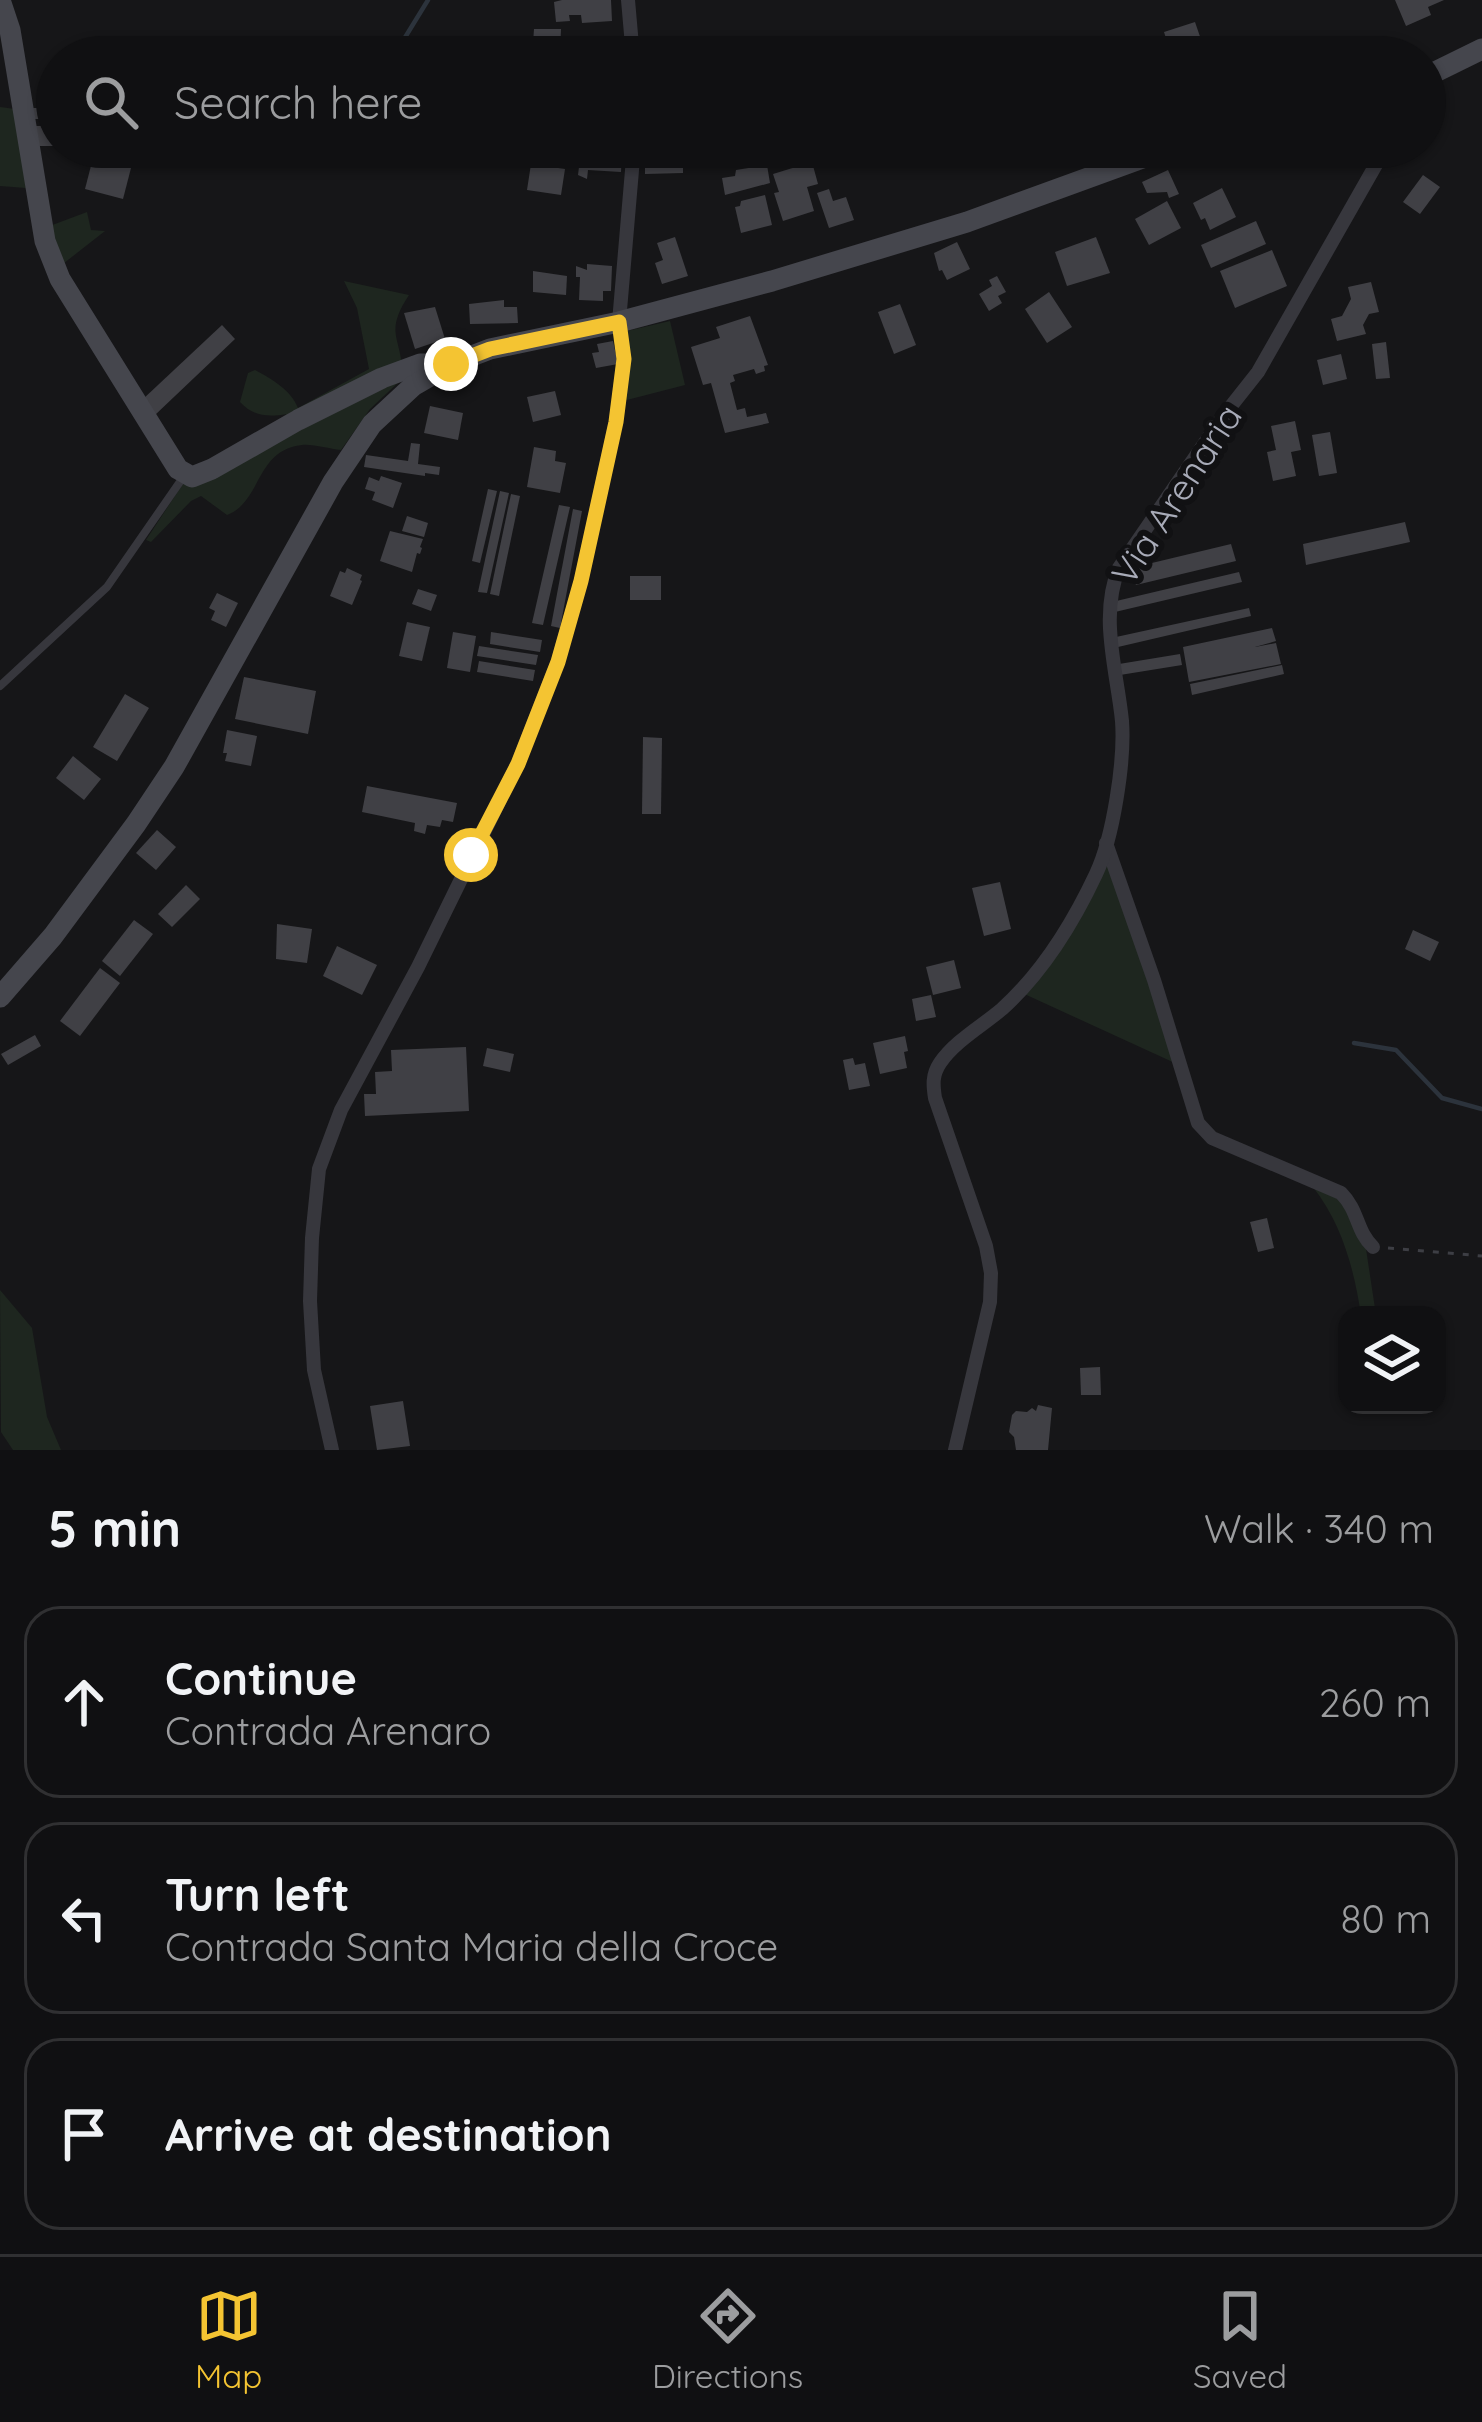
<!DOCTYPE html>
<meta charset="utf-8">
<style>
:root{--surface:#101012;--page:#1e1e20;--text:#f1f3f6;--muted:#9c9d9f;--line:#303032;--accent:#f4c432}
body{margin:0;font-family:Quicksand,sans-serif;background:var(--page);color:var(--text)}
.controls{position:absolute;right:36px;bottom:36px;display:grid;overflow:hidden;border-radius:24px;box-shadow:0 3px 9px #0004}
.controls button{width:108px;height:108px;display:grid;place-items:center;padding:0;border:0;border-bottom:3px solid var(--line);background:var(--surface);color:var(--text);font:60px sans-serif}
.stop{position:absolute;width:36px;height:36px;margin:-27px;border:9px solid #f4c432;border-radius:50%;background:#fff}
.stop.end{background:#f4c432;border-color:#fff;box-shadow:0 3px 12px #0008}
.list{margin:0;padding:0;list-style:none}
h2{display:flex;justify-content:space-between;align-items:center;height:156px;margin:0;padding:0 48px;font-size:51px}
h2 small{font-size:39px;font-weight:400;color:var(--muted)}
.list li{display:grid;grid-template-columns:78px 1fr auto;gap:36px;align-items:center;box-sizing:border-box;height:192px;margin:0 24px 24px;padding:0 24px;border:3px solid var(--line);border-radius:36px}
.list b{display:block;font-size:45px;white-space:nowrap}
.list p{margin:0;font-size:39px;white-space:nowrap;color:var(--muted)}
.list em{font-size:39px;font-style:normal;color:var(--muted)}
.icon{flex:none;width:66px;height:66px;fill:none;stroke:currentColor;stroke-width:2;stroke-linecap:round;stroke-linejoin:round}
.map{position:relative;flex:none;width:1482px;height:1450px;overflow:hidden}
.search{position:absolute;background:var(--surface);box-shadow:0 3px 9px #0004;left:36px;right:36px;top:36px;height:132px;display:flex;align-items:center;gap:30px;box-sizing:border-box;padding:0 42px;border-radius:66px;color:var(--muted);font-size:45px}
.sheet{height:804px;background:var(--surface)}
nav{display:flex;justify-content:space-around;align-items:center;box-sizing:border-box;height:168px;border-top:3px solid var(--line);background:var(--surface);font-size:33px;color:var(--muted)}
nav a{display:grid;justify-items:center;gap:6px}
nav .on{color:var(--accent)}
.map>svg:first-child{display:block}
</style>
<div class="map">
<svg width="1482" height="1450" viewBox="0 0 1482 1450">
<rect width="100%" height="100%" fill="#161618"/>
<g fill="#1e261f">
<polygon points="0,107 15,109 26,188 0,186"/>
<polygon points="87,212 91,230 105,231 59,267 47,227"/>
<path d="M344 281 409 295C382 336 404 337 402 379L370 409 341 450C329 449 314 444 302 445 255 450 262 502 227 515L201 496 191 501 151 542 146 540 186 479 287 414C268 417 254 417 240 402L248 373 255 370C272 379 291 390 298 408L369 369 357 308Z"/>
<polygon points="670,321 685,385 623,401 629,343 627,331"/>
<polygon points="1106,855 1177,1064 1020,992"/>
<path d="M1313 1187 1360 1209 1376 1315H1361C1354 1269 1342 1224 1313 1187Z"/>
<polygon points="0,1290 32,1328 47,1417 61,1450 13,1450 1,1432"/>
</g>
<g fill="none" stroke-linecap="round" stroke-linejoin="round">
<g stroke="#2c333c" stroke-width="4.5">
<polyline points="393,57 428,0"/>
<polyline points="1354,1043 1396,1050 1442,1098 1482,1109"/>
</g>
</g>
<g fill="#404045">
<polygon points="562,0 611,0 612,21 582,23 581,15 569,15 570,21 556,22 554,2"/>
<polygon points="1395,0 1444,0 1428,7 1431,15 1406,26"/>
<polygon points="1195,22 1207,57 1172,57 1164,32"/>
<polygon points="534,29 561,29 560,55 545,57 544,43 533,43"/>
<polygon points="613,40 614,57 577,57 580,54 580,41"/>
<polygon points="1143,44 1148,45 1151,57 1119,57 1118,53"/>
<polygon points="33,108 57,108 57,119 34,119"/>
<polygon points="35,126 57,126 57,146 38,146"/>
<polygon points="645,147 683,147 683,173 645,174"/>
<polygon points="566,148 622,151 621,172 588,170 587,179 578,175 579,167 565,166"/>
<polygon points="93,158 131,168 123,199 85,189"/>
<polygon points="812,162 818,184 807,187 814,211 783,221 774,193 779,192 773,174"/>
<polygon points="531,164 565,169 561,195 527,190"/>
<polygon points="767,165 770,183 725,195 722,178 735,176 736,170"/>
<polygon points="1168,170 1179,194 1169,198 1167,192 1147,193 1142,182"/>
<polygon points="1423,175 1440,187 1420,214 1403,202"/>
<polygon points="1222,188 1236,217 1210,230 1205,218 1201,220 1193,203"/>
<polygon points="829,189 833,201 846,197 854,220 829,228 817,193"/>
<polygon points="765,195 772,225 741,233 735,207 740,206 741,201"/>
<polygon points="1167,201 1181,228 1149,245 1135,219"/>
<polygon points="1256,221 1266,244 1211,268 1201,245"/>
<polygon points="675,237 688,276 662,284 655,263 663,260 657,243"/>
<polygon points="1096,237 1110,273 1067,286 1055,252"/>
<polygon points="957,242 970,269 947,280 942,270 939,271 934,253"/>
<polygon points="1272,250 1287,286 1235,308 1220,271"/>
<polygon points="587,264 612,266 611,291 603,291 603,301 579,300 580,277 576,277 576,266 587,270"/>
<polygon points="533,271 567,276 566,295 533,292"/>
<polygon points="997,276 1006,292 998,296 1002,303 989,311 979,294 992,286 989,280"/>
<polygon points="1371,282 1379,312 1369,314 1363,325 1366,334 1337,341 1331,319 1342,316 1351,299 1348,287"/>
<polygon points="1049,292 1072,327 1047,343 1025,309"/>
<polygon points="504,300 504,307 517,307 518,323 470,324 469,304"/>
<polygon points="900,304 916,345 894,354 878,312"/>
<polygon points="435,307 445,339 415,349 404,313"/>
<polygon points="750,316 768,365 764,366 765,371 756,374 754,369 733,375 735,381 730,383 737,410 745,408 747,417 766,413 769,423 725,433 711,383 703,385 691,347 720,338 716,327"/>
<polygon points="222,325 235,339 155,415 142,400"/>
<polygon points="613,341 618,364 596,368 592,353 599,352 597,344"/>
<polygon points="1386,342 1390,378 1376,379 1372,344"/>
<polygon points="1341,354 1347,379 1323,385 1317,360"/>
<polygon points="555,391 561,415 533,422 527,397"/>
<polygon points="430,406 463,413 458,440 424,433"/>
<polygon points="1295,421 1301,450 1291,452 1296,476 1273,481 1267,452 1276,450 1271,426"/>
<polygon points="1330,432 1337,473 1319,476 1312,435"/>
<polygon points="411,443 420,444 418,464 440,467 439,475 425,473 425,476 364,467 366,455 408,461"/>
<polygon points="534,447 556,451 555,461 566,463 560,493 527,487"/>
<polygon points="381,476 402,483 393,508 372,500 375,492 365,489 369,477 379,481"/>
<polygon points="488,489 497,491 480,563 472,561"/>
<polygon points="500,491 509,493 487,593 478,592"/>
<polygon points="511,494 520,496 499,596 490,594"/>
<polygon points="559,505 570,507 543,625 532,623"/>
<polygon points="573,509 582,511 560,628 551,626"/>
<polygon points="407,516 428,523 424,537 402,531"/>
<polygon points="1405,522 1410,542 1306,565 1303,544"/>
<polygon points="390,531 423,539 420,547 422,548 420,554 417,553 412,572 380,561"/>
<polygon points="1231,544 1236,561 1136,585 1131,568"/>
<polygon points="347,568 362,575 360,580 362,581 352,605 330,596 340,571 345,573"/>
<polygon points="1239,572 1242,582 1115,612 1112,602"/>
<rect x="630" y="576" width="31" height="24"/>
<polygon points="418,589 437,595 431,611 412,604"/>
<polygon points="217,593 238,603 226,627 211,620 215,611 209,608"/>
<polygon points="1249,608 1251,616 1118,647 1116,637"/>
<polygon points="407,622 430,627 422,661 399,656"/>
<polygon points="1272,628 1276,641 1255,647 1276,643 1281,664 1189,682 1183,647"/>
<polygon points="453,632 476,636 470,672 447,668"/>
<polygon points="491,632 542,640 540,652 490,644"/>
<polygon points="479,646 538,655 536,665 477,656"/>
<polygon points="1180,654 1182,665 1120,675 1119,664"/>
<polygon points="479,661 535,670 533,681 477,672"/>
<polygon points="1282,665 1284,674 1192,695 1190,684"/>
<polygon points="244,677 316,691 308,734 235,719"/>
<polygon points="125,694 149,708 117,761 93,747"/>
<polygon points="227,730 257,736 251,766 225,761 227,753 223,753"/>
<polygon points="643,737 662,738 661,814 642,814"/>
<polygon points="73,756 101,779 84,800 56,778"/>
<polygon points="367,786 457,803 453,822 442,820 440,827 427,825 425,834 414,831 415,823 362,812"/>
<polygon points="157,830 176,847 156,870 136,853"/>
<polygon points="1000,882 1011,929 984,936 972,888"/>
<polygon points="186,885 200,899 172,927 158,914"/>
<polygon points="134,920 153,934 120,976 102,961"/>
<polygon points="277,924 312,929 307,963 276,959"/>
<polygon points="1413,930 1439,942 1430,961 1405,949"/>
<polygon points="337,946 377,965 362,995 323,976"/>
<polygon points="954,960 961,988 933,995 926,967"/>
<polygon points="100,968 120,983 80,1036 60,1021"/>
<polygon points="931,995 936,1017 916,1021 912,999"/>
<polygon points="35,1035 41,1046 8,1065 1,1054"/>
<polygon points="905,1036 908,1051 904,1052 907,1068 880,1074 873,1043"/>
<polygon points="466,1047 469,1111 365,1116 364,1094 376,1094 375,1072 392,1071 391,1050"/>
<polygon points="487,1048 514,1054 510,1072 483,1066"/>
<polygon points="853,1058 855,1065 865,1063 870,1086 849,1090 843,1060"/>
<polygon points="1267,1218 1274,1248 1258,1252 1250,1222"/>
<polygon points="1100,1367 1101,1395 1081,1395 1080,1368"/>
<polygon points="403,1401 410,1446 377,1450 370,1406"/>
<polygon points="1038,1405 1052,1408 1048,1450 1016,1450 1014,1437 1009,1432 1012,1415 1016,1411 1027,1412 1032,1408 1036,1411"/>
</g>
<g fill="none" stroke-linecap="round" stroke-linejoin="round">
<polyline stroke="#3d3e44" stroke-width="3" stroke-dasharray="6 9" stroke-linecap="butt" points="1388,1248 1482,1256"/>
<polyline stroke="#37373d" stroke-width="8" points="0,686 107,587 184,476"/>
<g stroke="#37373d" stroke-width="14">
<polyline points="628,0 633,57"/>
<path d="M1106 843 1154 980 1198 1123 1212 1138 1341 1193C1359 1211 1356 1231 1373 1247"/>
<polyline points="332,1450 314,1370 310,1301 312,1238 319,1169 341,1110 418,967 518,763 558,661 581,581 616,421 624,359 619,322 634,147"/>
<path d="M955 1450 990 1302 991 1273 986 1246 935 1098C933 1085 932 1075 940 1063 955 1041 982 1026 1002 1009 1042 973 1073 923 1096 874 1113 838 1125 761 1122 721 1117 671 1099 616 1119 568L1224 415 1258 372 1386 147"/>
</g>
<g stroke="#45464d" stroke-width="21">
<polyline points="0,0 10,30 45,241 60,279 178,469 192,477 212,469 298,420 382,378 420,364 448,364"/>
<polyline points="1425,77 1482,49"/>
<polyline points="0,997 53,936 136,824 174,767 333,482 372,424 413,386 451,364 490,349 619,322 772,281 967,222 1173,147"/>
</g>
</g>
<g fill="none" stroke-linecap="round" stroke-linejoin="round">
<polyline stroke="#f4c432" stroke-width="15" points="451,364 490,349 619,322 624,359 616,422 581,581 558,662 518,764 471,855"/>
</g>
<g text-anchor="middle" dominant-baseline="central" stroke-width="12" stroke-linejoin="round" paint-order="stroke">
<g font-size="36" fill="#a8abb8" stroke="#111113">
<text transform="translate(1176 494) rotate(-57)">Via Arenaria</text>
</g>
</g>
</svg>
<div class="controls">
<button><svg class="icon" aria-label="layers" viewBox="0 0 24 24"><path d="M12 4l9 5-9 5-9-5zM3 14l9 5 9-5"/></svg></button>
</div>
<div class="stop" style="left:471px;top:855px"></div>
<div class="stop end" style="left:451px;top:364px"></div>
<div class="search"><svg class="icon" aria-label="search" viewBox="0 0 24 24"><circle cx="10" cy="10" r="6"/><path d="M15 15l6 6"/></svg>Search here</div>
</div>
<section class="sheet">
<h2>5 min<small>Walk · 340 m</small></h2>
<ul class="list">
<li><svg class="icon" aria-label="ahead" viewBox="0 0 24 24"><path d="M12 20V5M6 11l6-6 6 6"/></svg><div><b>Continue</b><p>Contrada Arenaro</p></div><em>260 m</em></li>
<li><svg class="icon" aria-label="left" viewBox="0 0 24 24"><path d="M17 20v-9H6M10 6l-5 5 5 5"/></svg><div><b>Turn left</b><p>Contrada Santa Maria della Croce</p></div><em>80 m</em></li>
<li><svg class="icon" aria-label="arrive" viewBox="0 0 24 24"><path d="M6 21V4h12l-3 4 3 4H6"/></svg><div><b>Arrive at destination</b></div></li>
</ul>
</section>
<nav>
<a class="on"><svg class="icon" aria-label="map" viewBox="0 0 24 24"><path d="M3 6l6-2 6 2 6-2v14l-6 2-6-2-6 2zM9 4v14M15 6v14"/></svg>Map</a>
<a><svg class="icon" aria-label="directions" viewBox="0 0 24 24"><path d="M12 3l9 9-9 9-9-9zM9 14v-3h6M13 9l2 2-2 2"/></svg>Directions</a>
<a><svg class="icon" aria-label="saved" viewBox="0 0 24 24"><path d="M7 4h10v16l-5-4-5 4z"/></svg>Saved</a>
</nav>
